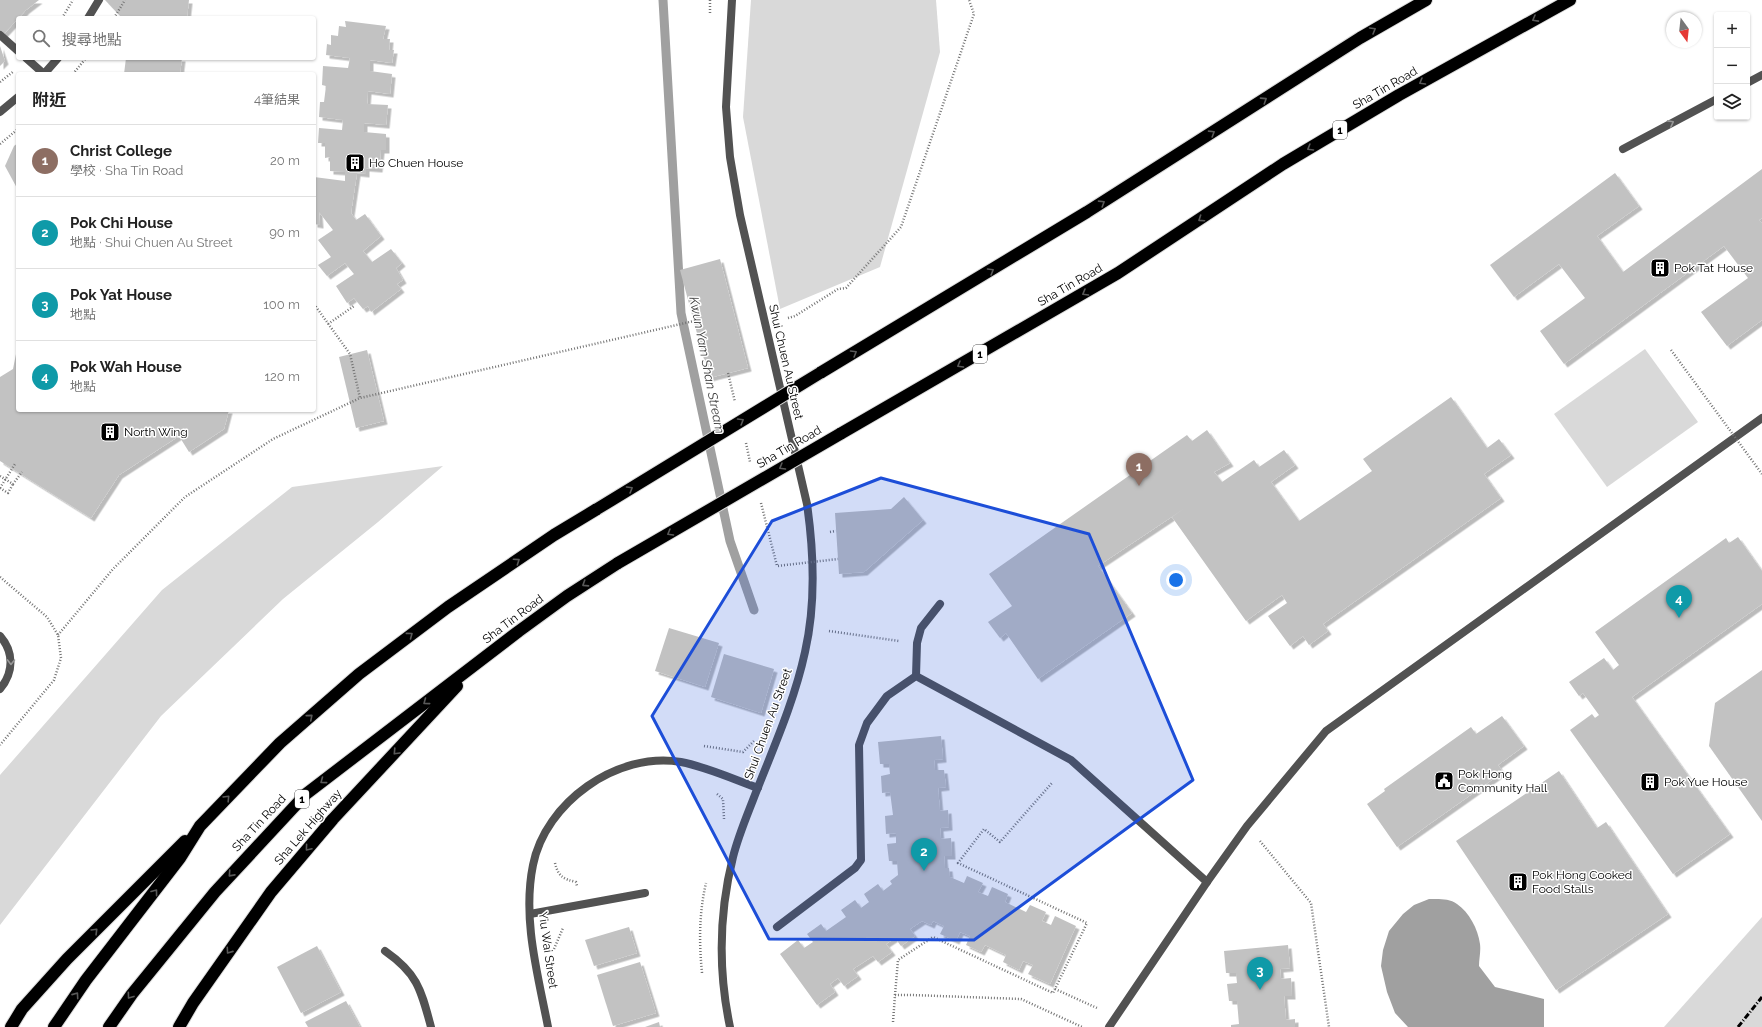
<!DOCTYPE html>
<html lang="zh-TW">
<meta charset="utf-8">
<style>
:root{--surface:#fff;--page:#f2f2f2;--text:#222;--muted:#767676;--line:#e0e0e0;--accent:#2563eb}
body{margin:0;font-family:Raleway,"Noto Sans TC",sans-serif;background:var(--page);color:var(--text)}
.controls{position:absolute;right:12px;top:12px;display:grid;overflow:hidden;border-radius:4px;box-shadow:0 1px 3px #0004}
.controls button{width:36px;height:36px;display:grid;place-items:center;padding:0;border:0;border-bottom:1px solid var(--line);background:var(--surface);color:var(--text);font:20px sans-serif}
.compass{position:absolute;left:1666px;top:12px;width:36px;height:36px;border-radius:50%;background:var(--surface);box-shadow:0 1px 3px #0004;rotate:165deg}
.you{position:absolute;left:1176px;top:580px;width:14px;height:14px;margin:-10px;border:3px solid #fff;border-radius:50%;background:#1a73e8;box-shadow:0 0 0 6px #1a73e833}
.badge{display:grid;place-items:center;width:26px;height:26px;border-radius:50%;background:var(--accent);color:#fff;font-size:13px;font-weight:700}
.pin{position:absolute;translate:-50% -33px;filter:drop-shadow(0 1px 2px #0008)}
.pin::after{content:'';position:absolute;top:21px;width:14px;height:12px;background:inherit;clip-path:polygon(0 0,100% 0,50% 100%)}
.list{margin:0;padding:0;list-style:none}
h2{display:flex;justify-content:space-between;align-items:center;height:52px;margin:0;padding:0 16px;font-size:17px}
h2 small{font-size:13px;font-weight:400;color:var(--muted)}
.list li{display:grid;grid-template-columns:26px 1fr auto;gap:12px;align-items:center;box-sizing:border-box;height:72px;padding:0 16px;border-top:1px solid var(--line)}
.list b{display:block;font-size:15px;white-space:nowrap}
.list p{margin:0;font-size:13px;white-space:nowrap;color:var(--muted)}
.list em{font-size:13px;font-style:normal;color:var(--muted)}
.icon{flex:none;width:22px;height:22px;fill:none;stroke:currentColor;stroke-width:2;stroke-linecap:round;stroke-linejoin:round}
.map{position:relative;flex:none;width:1762px;height:1027px;overflow:hidden}
.search{position:absolute;background:var(--surface);box-shadow:0 1px 3px #0004;left:16px;top:16px;width:300px;height:44px;display:flex;align-items:center;gap:10px;box-sizing:border-box;padding:0 14px;border-radius:4px;color:var(--muted);font-size:15px}
.panel{position:absolute;background:var(--surface);box-shadow:0 1px 3px #0004;left:16px;top:72px;width:300px;height:340px;border-radius:4px}
.map>svg:first-child{display:block}
</style>
<div class="map">
<svg width="1762" height="1027" viewBox="0 0 1762 1027">
<defs>
<filter id="shadow"><feDropShadow dx="3.5" dy="3.5" stdDeviation="0" flood-color="#0004"/></filter>
</defs>
<rect width="100%" height="100%" fill="#fff"/>
<g fill="#d9d9d9">
<polygon points="751,0 936,0 940,52 880,267 780,309 743,117"/>
<polygon points="1645,349 1698,422 1607,487 1554,414"/>
<polygon points="443,466 378,522 283,599 161,716 0,925 0,775 162,590 292,487"/>
<polygon points="1762,917 1762,1027 1664,1027"/>
</g>
<path fill="#a0a0a0" d="M1429 899C1438 899 1449 898 1457 904 1469 912 1478 929 1480 944 1481 951 1479 959 1479 966L1495 987 1544 999V1027H1408L1395 1013 1387 992 1381 966 1383 950 1389 931 1403 914 1414 905Z"/>
<g fill="none" stroke-linecap="round" stroke-linejoin="round">
<polyline stroke="#a0a0a0" stroke-width="9" points="663,0 681,313 730,541 754,610"/>
</g>
<g fill="#c2c2c2" filter="url(#shadow)">
<polygon points="0,0 39,0 26,10 0,38"/>
<polygon points="105,0 189,0 187,18 122,18"/>
<polygon points="345,21 386,26 383,39 390,39 389,50 394,50 392,63 370,60 370,71 392,74 390,94 368,91 367,104 388,105 386,125 364,123 364,132 386,134 386,150 381,150 379,169 366,168 366,174 357,173 351,213 356,220 365,214 381,236 363,251 372,262 391,249 402,263 396,268 403,280 397,284 401,289 371,312 368,306 363,309 354,298 347,303 336,286 354,274 345,263 327,276 318,265 331,257 318,240 333,230 319,212 320,225 314,224 314,177 345,181 345,172 330,171 330,157 325,158 325,143 318,143 319,128 342,130 343,120 319,117 320,102 324,102 326,86 322,85 323,66 348,68 350,58 326,55 327,44 331,45 331,35 338,36 339,26 346,27"/>
<polygon points="0,46 5,61 0,66"/>
<polygon points="126,58 182,58 180,74 124,74"/>
<polygon points="18,143 18,190 5,166 14,146"/>
<polygon points="1762,169 1762,218 1759,220 1762,223 1762,320 1727,346 1701,312 1748,278 1724,246 1564,364 1540,331 1585,298 1559,264 1514,297 1490,265 1615,173 1639,206 1597,236 1623,272"/>
<polygon points="720,259 748,368 709,378 680,270"/>
<polygon points="17,349 18,410 229,410 224,429 189,452 179,436 119,475 91,518 0,461 0,377 13,369"/>
<polygon points="367,350 384,421 356,428 339,357"/>
<polygon points="1451,397 1487,448 1499,439 1511,455 1484,474 1501,498 1323,624 1328,631 1309,645 1303,636 1290,646 1268,616 1287,603 1282,595 1246,621 1172,517 1185,508 1098,566 1132,613 1038,679 1006,633 1000,638 988,622 1012,606 989,574 1187,435 1192,441 1207,430 1230,463 1214,472 1222,482 1254,460 1259,467 1284,450 1295,465 1271,482 1299,521 1372,471 1363,459"/>
<polygon points="904,497 923,520 864,572 839,574 835,513 891,509"/>
<polygon points="1738,537 1762,571 1762,604 1632,697 1730,834 1673,874 1570,730 1592,714 1595,718 1599,715 1583,693 1579,696 1569,682 1604,658 1613,670 1619,665 1595,632 1726,538 1729,543"/>
<polygon points="669,628 719,643 705,687 655,671"/>
<polygon points="724,654 774,669 761,713 711,697"/>
<polygon points="1762,670 1762,821 1709,746 1715,703"/>
<polygon points="1502,716 1524,746 1498,765 1503,772 1397,847 1367,804 1385,791 1384,789 1471,727 1476,734"/>
<polygon points="941,736 943,759 934,760 935,770 944,770 946,787 938,788 940,811 948,810 949,827 940,828 941,839 951,838 952,856 944,856 945,868 949,868 950,877 964,883 967,876 983,883 978,892 988,896 992,887 1008,894 1005,902 1026,912 1030,905 1046,912 1042,921 1051,925 1055,916 1076,926 1050,984 1028,974 1033,965 1023,961 1019,970 1003,962 1006,955 985,945 981,952 966,945 970,936 960,932 956,941 940,934 944,926 933,921 931,925 922,921 910,929 915,936 901,946 895,938 886,944 892,952 878,962 873,956 853,969 858,976 844,986 838,978 830,984 835,992 817,1005 780,954 798,940 804,948 813,942 807,934 821,924 826,931 846,917 841,910 855,900 861,908 869,902 864,894 878,884 883,891 892,884 890,881 898,875 897,861 889,861 887,844 896,843 896,833 886,834 885,816 893,815 890,792 882,793 881,776 890,774 889,764 880,764 878,742"/>
<polygon points="1559,771 1597,828 1606,822 1668,914 1556,990 1456,841"/>
<polygon points="629,927 637,953 594,966 585,940"/>
<polygon points="1288,945 1290,968 1280,969 1281,979 1291,978 1292,996 1284,996 1286,1020 1295,1019 1295,1027 1231,1027 1231,1025 1239,1024 1237,1001 1229,1001 1227,984 1237,983 1236,973 1226,973 1224,951"/>
<polygon points="317,946 341,992 301,1013 277,967"/>
<polygon points="640,962 656,1013 613,1026 597,975"/>
<polygon points="346,1001 360,1027 308,1027 305,1022"/>
<polygon points="659,1022 660,1027 645,1027"/>
</g>
<g fill="none" stroke-linecap="round" stroke-linejoin="round">
<g stroke="#dbdbdb" stroke-width="14">
<g id="motorway">
<polyline points="820,373 1087,212 1360,38 1426,0"/>
<polyline points="840,434 1118,273 1283,164 1399,95 1570,0"/>
<polyline points="11,1027 22,1009 67,959 185,841"/>
<polyline points="54,1027 86,980 180,858 200,826 280,743 359,674 448,607 554,535 597,509"/>
<polyline points="109,1027 132,994 215,892 306,794 519,631 567,596 618,563"/>
<polyline points="179,1027 193,1003 271,892 333,819 457,686"/>
</g>
</g>
<g stroke="#747474" stroke-width="2.5" stroke-dasharray="1 2" stroke-linecap="butt">
<polyline points="710,0 710,13"/>
<polyline points="62,18 73,0"/>
<polyline points="114,18 125,0"/>
<polyline points="73,74 86,58"/>
<polyline points="0,82 14,71"/>
<polyline points="0,144 18,129"/>
<polyline points="314,304 350,354 360,398"/>
<polyline points="788,318 795,316 838,289 846,288 901,227 974,14 969,0"/>
<polyline points="328,324 354,306"/>
<polyline points="0,488 15,464"/>
<polyline points="830,532 836,531"/>
<polyline points="0,577 47,617 58,635 61,658 54,680 0,745"/>
<polyline points="829,631 899,641"/>
<polyline points="58,635 113,569 185,497 273,439 360,398 694,321"/>
<polyline points="704,746 743,752 754,741"/>
<polyline points="717,794 723,799 724,819"/>
<polyline points="1260,841 1311,903 1329,1027"/>
<path d="M555 863C558 876 563 879 576 882L577 886"/>
<polyline points="554,949 563,928"/>
<path d="M702 973C699 942 699 913 706 883"/>
<polyline points="1055,989 1097,1008"/>
<polyline points="895,995 898,960 933,937 1053,993 1087,923 958,863 984,829 1000,842 1052,783"/>
<polyline points="893,1022 895,995 912,995 1021,999 1082,1027"/>
</g>
<g stroke="#525252" stroke-width="8">
<polyline points="0,35 18,51"/>
<polyline points="26,58 44,74"/>
<polyline points="1747,83 1762,75"/>
<polyline points="1623,149 1717,99"/>
<path d="M0 636C14 652 14 672 0 689"/>
<polyline points="916,676 917,643 921,628 940,604"/>
<polyline points="530,914 645,893"/>
<polyline points="777,927 855,868 861,860 859,745 867,723 887,696 916,676 1071,760 1207,882"/>
<path d="M385 951C418 974 421 990 431 1027"/>
<polyline points="1109,1027 1207,882 1247,826 1326,731 1762,418"/>
</g>
<path stroke="#525252" stroke-width="8" d="M548 1027C538 975 522 919 533 865 545 803 617 751 681 762 707 767 733 779 758 788"/>
<g stroke="#525252" stroke-width="8">
<polyline points="88,18 99,0"/>
<polyline points="44,74 58,58"/>
<polyline points="0,112 18,97"/>
<path d="M730 1027C718 970 719 913 733 857 738 837 746 818 753 800 772 751 794 703 805 652 816 604 814 553 807 504L740 215 730 157 726 107 732 0"/>
</g>
<use href="#motorway" stroke="#000" stroke-width="12"/>
<polyline stroke="#000" stroke-width="3" stroke-dasharray="6 2 1 2" stroke-linecap="butt" points="1738,1027 1762,997"/>
<g stroke="#dbdbdb" stroke-width="14" stroke-linecap="butt">
<g id="motorway-bridge">
<polyline points="597,509 820,373"/>
<polyline points="618,563 840,434"/>
</g>
</g>
<g stroke="#747474" stroke-width="2.5" stroke-dasharray="1 2" stroke-linecap="butt">
<polyline points="1671,350 1762,474"/>
<polyline points="728,373 735,402"/>
<polyline points="746,443 750,462"/>
<polyline points="0,476 13,484 22,472"/>
<polyline points="0,488 8,493 13,484"/>
<polyline points="761,503 777,566 838,559"/>
</g>
<use href="#motorway-bridge" stroke="#000" stroke-width="12"/>
</g>
<defs><path id="oneway-chevron" d="M-2-3.5L2.5 0L-2 3.5" fill="none" stroke-width="1.6" stroke-linecap="round" stroke-linejoin="round"/></defs>
<g stroke="#595959">
<use href="#oneway-chevron" transform="translate(1535 19) rotate(151)"/>
<use href="#oneway-chevron" transform="translate(1373 30) rotate(-30)"/>
<use href="#oneway-chevron" transform="translate(1422 82) rotate(150)"/>
<use href="#oneway-chevron" transform="translate(1264 100) rotate(-33)"/>
<use href="#oneway-chevron" transform="translate(1212 133) rotate(-32)"/>
<use href="#oneway-chevron" transform="translate(1310 148) rotate(149)"/>
<use href="#oneway-chevron" transform="translate(1102 203) rotate(-32)"/>
<use href="#oneway-chevron" transform="translate(1201 219) rotate(146)"/>
<use href="#oneway-chevron" transform="translate(991 271) rotate(-31)"/>
<use href="#oneway-chevron" transform="translate(1085 293) rotate(150)"/>
<use href="#oneway-chevron" transform="translate(854 353) rotate(-31)"/>
<use href="#oneway-chevron" transform="translate(960 365) rotate(150)"/>
<use href="#oneway-chevron" transform="translate(741 421) rotate(-31)"/>
<use href="#oneway-chevron" transform="translate(782 467) rotate(150)"/>
<use href="#oneway-chevron" transform="translate(630 489) rotate(-31)"/>
<use href="#oneway-chevron" transform="translate(670 533) rotate(150)"/>
<use href="#oneway-chevron" transform="translate(517 561) rotate(-34)"/>
<use href="#oneway-chevron" transform="translate(585 584) rotate(147)"/>
<use href="#oneway-chevron" transform="translate(410 635) rotate(-37)"/>
<use href="#oneway-chevron" transform="translate(426 702) rotate(143)"/>
<use href="#oneway-chevron" transform="translate(310 717) rotate(-41)"/>
<use href="#oneway-chevron" transform="translate(396 752) rotate(133)"/>
<use href="#oneway-chevron" transform="translate(323 781) rotate(143)"/>
<use href="#oneway-chevron" transform="translate(227 798) rotate(-46)"/>
<use href="#oneway-chevron" transform="translate(308 848) rotate(130)"/>
<use href="#oneway-chevron" transform="translate(231 874) rotate(132)"/>
<use href="#oneway-chevron" transform="translate(155 892) rotate(-53)"/>
<use href="#oneway-chevron" transform="translate(95 931) rotate(-45)"/>
<use href="#oneway-chevron" transform="translate(229 951) rotate(125)"/>
<use href="#oneway-chevron" transform="translate(76 995) rotate(-55)"/>
<use href="#oneway-chevron" transform="translate(130 996) rotate(126)"/>
</g>
<g stroke="#979797">
<use href="#oneway-chevron" transform="translate(1671 123) rotate(-28)"/>
<use href="#oneway-chevron" transform="translate(11 662) rotate(91)"/>
</g>
<path fill="#1d4ed8" fill-opacity="0.2" stroke="#1d4ed8" stroke-width="3" stroke-linejoin="round" d="M881 478 1089 534 1193 780 974 940 769 939 652 716 772 521Z"/>
<defs>
<g id="building-square" transform="scale(1)"><rect x="-9" y="-9" width="18" height="18" rx="4" fill="#000" stroke="#fff"/><path d="M-4-6H4V6H1V3H-1V6H-4ZM-2.5-4.3h1.7v1.8h-1.7ZM.8-4.3h1.7v1.8H.8ZM-2.5-1h1.7V.8h-1.7ZM.8-1h1.7V.8H.8Z" fill="#fff"/></g>
<g id="civic-square" transform="scale(1)"><rect x="-9" y="-9" width="18" height="18" rx="4" fill="#000" stroke="#fff"/><path d="M-.6-6.5H3V-4.5H.6V-3L4-1V1h2V6H-6V1h2V-1L-.6-3ZM-1.2 2.5V6h2.4V2.5Z" fill="#fff"/></g>
</defs>
<g fill-rule="evenodd">
<use href="#building-square" x="355" y="163"/>
<use href="#building-square" x="1660" y="268"/>
<use href="#building-square" x="110" y="432"/>
<use href="#civic-square" x="1444" y="781"/>
<use href="#building-square" x="1650" y="782"/>
<use href="#building-square" x="1518" y="882"/>
</g>
<g text-anchor="middle" dominant-baseline="central" stroke-width="3" stroke-linejoin="round" paint-order="stroke">
<g fill="#fff" stroke="#4c4c4c" stroke-width="1">
<rect x="1333" y="121" width="14" height="18" rx="3"/>
<rect x="973" y="345" width="14" height="18" rx="3"/>
<rect x="295" y="790" width="14" height="18" rx="3"/>
</g>
<g font-size="11" font-weight="bold" fill="#000">
<text x="1340" y="130">1</text>
<text x="980" y="354">1</text>
<text x="302" y="799">1</text>
</g>
<g font-size="12" fill="#000" stroke="#fff">
<text transform="translate(1385 88) rotate(-30)">Sha Tin Road</text>
<text transform="translate(1070 285) rotate(-30)">Sha Tin Road</text>
<text transform="translate(786 362) rotate(77)">Shui Chuen Au Street</text>
<text transform="translate(789 447) rotate(-30)">Sha Tin Road</text>
<text transform="translate(513 619) rotate(-37)">Sha Tin Road</text>
<text transform="translate(768 724) rotate(-70)">Shui Chuen Au Street</text>
<text transform="translate(259 823) rotate(-47)">Sha Tin Road</text>
<text transform="translate(308 827) rotate(-49)">Sha Lek Highway</text>
<text transform="translate(548 950) rotate(82)">Yiu Wai Street</text>
</g>
<g font-size="12" fill="#000" stroke="#fff" text-anchor="start">
<text x="369" y="163">Ho Chuen House</text>
<text x="1674" y="268">Pok Tat House</text>
<text x="124" y="432">North Wing</text>
<text x="1458" y="774">Pok Hong<tspan x="1458" dy="14">Community Hall</tspan></text>
<text x="1664" y="782">Pok Yue House</text>
<text x="1532" y="875">Pok Hong Cooked<tspan x="1532" dy="14">Food Stalls</tspan></text>
</g>
<g font-size="13" font-style="italic" fill="#414141" stroke="#fff">
<text transform="translate(707 365) rotate(79)">Kwun Yam Shan Stream</text>
</g>
</g>
</svg>
<div class="controls">
<button>+</button>
<button>−</button>
<button><svg class="icon" aria-label="layers" viewBox="0 0 24 24"><path d="M12 4l9 5-9 5-9-5zM3 14l9 5 9-5"/></svg></button>
</div>
<svg class="compass" viewBox="-18 -18 36 36"><path d="M0-13l5 13h-10z" fill="#e53935"/><path d="M0 13l5-13h-10z" fill="#767676"/></svg>
<div class="you"></div>
<div class="pin badge" style="left:1139px;top:486px;background:#8d6e63">1</div>
<div class="pin badge" style="left:924px;top:871px;background:#0f9aa8">2</div>
<div class="pin badge" style="left:1260px;top:990px;background:#0f9aa8">3</div>
<div class="pin badge" style="left:1679px;top:618px;background:#0f9aa8">4</div>
<div class="search"><svg class="icon" aria-label="search" viewBox="0 0 24 24"><circle cx="10" cy="10" r="6"/><path d="M15 15l6 6"/></svg>搜尋地點</div>
<section class="panel">
<h2>附近<small>4筆結果</small></h2>
<ul class="list">
<li><span class="badge" style="background:#8d6e63">1</span><div><b>Christ College</b><p>學校 · Sha Tin Road</p></div><em>20 m</em></li>
<li><span class="badge" style="background:#0f9aa8">2</span><div><b>Pok Chi House</b><p>地點 · Shui Chuen Au Street</p></div><em>90 m</em></li>
<li><span class="badge" style="background:#0f9aa8">3</span><div><b>Pok Yat House</b><p>地點</p></div><em>100 m</em></li>
<li><span class="badge" style="background:#0f9aa8">4</span><div><b>Pok Wah House</b><p>地點</p></div><em>120 m</em></li>
</ul>
</section>
</div>
